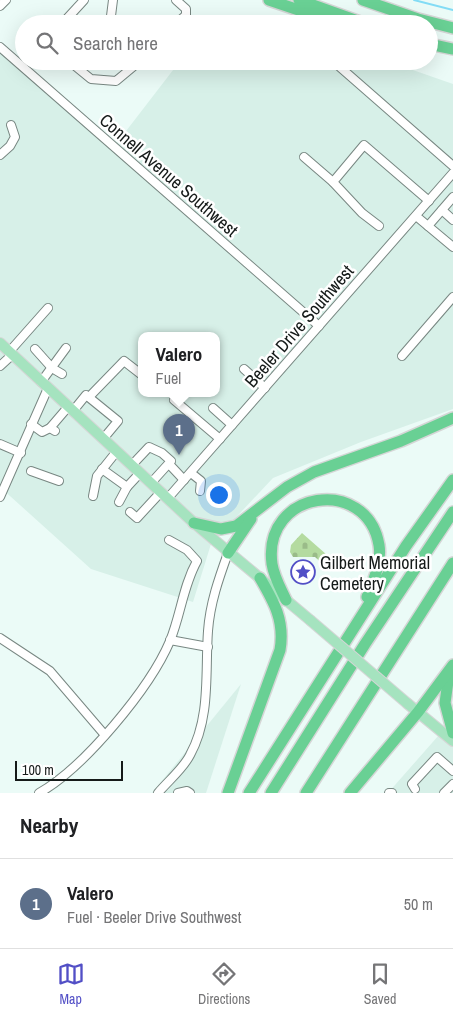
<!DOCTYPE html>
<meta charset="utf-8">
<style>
:root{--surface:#fff;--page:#f6f6f6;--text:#202124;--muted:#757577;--line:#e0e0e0;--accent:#524fc6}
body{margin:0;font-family:"Archivo Narrow",sans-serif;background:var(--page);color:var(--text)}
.scale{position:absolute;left:15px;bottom:12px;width:108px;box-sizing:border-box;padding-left:5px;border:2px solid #151a19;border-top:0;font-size:14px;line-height:18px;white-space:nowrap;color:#151a19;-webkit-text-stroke:4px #fff;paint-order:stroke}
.you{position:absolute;left:218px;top:494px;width:18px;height:18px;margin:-12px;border:4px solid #fff;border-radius:50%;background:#1a73e8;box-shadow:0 0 0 8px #1a73e833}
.badge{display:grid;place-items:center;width:32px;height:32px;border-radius:50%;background:var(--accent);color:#fff;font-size:16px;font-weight:700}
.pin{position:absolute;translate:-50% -41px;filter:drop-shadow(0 1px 2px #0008)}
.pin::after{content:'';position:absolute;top:26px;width:18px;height:15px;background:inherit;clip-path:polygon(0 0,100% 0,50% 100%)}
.popup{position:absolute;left:138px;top:332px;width:82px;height:65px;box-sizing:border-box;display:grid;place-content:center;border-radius:10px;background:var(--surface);filter:drop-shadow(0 1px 4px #0005);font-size:16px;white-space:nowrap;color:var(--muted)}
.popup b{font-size:19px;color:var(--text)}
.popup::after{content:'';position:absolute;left:50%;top:100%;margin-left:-10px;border:10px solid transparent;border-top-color:var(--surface)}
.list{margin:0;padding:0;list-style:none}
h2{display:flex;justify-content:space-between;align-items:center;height:65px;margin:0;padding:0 20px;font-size:21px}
h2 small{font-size:16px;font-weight:400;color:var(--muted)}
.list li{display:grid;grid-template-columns:32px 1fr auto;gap:15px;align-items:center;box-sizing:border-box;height:90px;padding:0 20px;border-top:1px solid var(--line)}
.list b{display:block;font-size:19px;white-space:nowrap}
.list p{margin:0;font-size:16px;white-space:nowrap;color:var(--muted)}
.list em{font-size:16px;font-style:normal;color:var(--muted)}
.icon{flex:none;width:28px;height:28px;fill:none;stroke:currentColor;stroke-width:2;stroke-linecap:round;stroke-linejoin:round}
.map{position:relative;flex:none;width:453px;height:793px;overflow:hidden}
.search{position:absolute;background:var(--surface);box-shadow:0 5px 20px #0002;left:15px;right:15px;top:15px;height:55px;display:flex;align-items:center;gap:12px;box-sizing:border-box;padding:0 18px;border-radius:28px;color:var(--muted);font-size:19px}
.sheet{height:155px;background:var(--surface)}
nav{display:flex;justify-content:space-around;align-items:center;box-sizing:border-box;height:70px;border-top:1px solid var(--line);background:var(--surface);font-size:14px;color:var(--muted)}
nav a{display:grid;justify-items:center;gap:2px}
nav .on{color:var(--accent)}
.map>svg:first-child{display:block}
</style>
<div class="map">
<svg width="453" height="793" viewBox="0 0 453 793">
<defs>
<pattern id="cemetery-stones" width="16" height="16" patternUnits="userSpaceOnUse" patternTransform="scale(1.25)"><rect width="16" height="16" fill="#b4dba0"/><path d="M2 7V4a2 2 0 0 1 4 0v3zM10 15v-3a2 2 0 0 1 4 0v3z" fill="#9abb89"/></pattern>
</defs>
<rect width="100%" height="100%" fill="#ebfbf7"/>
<g fill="#d7f0e8" fill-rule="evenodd">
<path d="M0 51 113 148 180 61H387L453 84V409L361 442 273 478 211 544 193 602 91 569 0 487ZM142 336H216V394H142Z"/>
<polygon points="241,684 206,793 152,793"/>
<polygon points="453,712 453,793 388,793 439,735"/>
</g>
<polygon fill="url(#cemetery-stones)" points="302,533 335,562 328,569 315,557 293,557 290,552 291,545"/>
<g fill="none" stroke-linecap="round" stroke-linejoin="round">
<polyline stroke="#82dcf5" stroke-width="2" points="414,0 453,10"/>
<g stroke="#788782" stroke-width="10">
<g id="minor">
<polyline points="176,0 186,9 186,15 176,24"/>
<polyline points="0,6 6,0"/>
<polyline points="62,24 84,0"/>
<polyline points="110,24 113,0"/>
<polyline points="0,47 319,326"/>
<polyline points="69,61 91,79 116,81 140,61"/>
<polyline points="333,61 453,166"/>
<polyline points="0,155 10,146 15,137 11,125"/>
<polyline points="304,157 333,182"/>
<polyline points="442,210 453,220"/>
<polyline points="416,216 453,247"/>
<polyline points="379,226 362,213 333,182 364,145 429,201"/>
<polyline points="428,226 453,197"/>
<polyline points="35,349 52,368 62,374"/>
<polyline points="9,352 48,308"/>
<polyline points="402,356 453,297"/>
<polyline points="0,366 12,355"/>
<polyline points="244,369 265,388"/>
<polyline points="41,382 66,348"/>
<polyline points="89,397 124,361 142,375"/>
<polyline points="174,400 220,439"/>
<polyline points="213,408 232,425"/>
<polyline points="73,411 86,395 118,421 103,439"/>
<polyline points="31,424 42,432 50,428"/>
<polyline points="55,431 50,428 68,407"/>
<polyline points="0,444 21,453"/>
<polyline points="169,464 184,480"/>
<polyline points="132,465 149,447 162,453 171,461 151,483"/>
<polyline points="102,469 127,487 140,473"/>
<polyline points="31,471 59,481"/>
<polyline points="191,473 201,481 200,491"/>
<polyline points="93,496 97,476 117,451"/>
<polyline points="0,497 48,388"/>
<polyline points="168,498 453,173"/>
<polyline points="119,502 127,487"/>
<polyline points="130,512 137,518 161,492"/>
<polyline points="0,638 50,671 104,734"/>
<polyline points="170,640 208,647"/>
<polyline points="415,789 412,784 437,757 453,771"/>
<path d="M39 793C84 768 150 688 170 641 181 614 183 586 197 561L187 550 169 540"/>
<path d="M158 793C168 781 183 769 190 755 211 717 205 672 208 631 210 603 219 578 228 553"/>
<polyline points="178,793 187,791 190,793"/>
<polyline points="389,793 392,793"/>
<polyline points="444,793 453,784"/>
</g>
</g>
<g stroke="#d5d6d6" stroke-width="12">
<g id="major">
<polyline points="0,343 194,523 310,620"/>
<polyline points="408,704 453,741"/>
</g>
</g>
<g stroke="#d5d6d6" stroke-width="14">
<g id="highway">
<polyline points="269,0 340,24"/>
<polyline points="299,0 366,24"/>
<polyline points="363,0 418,19 453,28"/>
<polyline points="429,44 453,49"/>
<polyline points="194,523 221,529 236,526 287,487 314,472 401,441 453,418"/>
<polyline points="228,553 251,519"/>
<path d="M286 600C281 589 274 577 272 564 262 490 367 475 379 545 382 563 373 581 367 597"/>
<polyline points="449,674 445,703 453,733"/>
<path d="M228 793 280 650C285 621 274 602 260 578"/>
<polyline points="249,793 406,546 453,480"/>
<polyline points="271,793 365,644 453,512"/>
<polyline points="306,793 453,563"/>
<polyline points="350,793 418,712 453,665"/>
</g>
</g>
<use href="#minor" stroke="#fff" stroke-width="8"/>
<use href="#major" stroke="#a5e3bf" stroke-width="10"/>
<use href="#highway" stroke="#69d094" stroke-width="11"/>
<g stroke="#d5d6d6" stroke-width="12" stroke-linecap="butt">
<polyline id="major-bridge" points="310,620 408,704"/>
</g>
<use href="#major-bridge" stroke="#a5e3bf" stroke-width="10"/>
</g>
<defs>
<g id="sight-ring" transform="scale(1.25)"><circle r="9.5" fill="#fff" stroke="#524fc6" stroke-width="1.5"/><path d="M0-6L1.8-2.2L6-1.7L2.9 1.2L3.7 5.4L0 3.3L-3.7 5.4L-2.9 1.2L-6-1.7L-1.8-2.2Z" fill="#524fc6"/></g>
</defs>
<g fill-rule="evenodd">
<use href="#sight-ring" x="303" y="572"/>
</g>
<g text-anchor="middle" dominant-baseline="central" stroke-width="5" stroke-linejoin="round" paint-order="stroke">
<g font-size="18" fill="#151a19" stroke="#fff">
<text transform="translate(169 175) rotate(41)">Connell Avenue Southwest</text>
<text transform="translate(299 326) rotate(-49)">Beeler Drive Southwest</text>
</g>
<g font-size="18" fill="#151a19" stroke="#fff" text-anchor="start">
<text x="320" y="562">Gilbert Memorial<tspan x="320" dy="21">Cemetery</tspan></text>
</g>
</g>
</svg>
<div class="scale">100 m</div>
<div class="you"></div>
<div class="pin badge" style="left:179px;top:455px;background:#5c6f8a">1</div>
<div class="popup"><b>Valero</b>Fuel</div>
<div class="search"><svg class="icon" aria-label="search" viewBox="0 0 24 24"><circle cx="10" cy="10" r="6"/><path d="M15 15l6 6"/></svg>Search here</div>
</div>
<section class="sheet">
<h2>Nearby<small></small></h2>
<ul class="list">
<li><span class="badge" style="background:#5c6f8a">1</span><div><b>Valero</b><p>Fuel · Beeler Drive Southwest</p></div><em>50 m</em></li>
</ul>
</section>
<nav>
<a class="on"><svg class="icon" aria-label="map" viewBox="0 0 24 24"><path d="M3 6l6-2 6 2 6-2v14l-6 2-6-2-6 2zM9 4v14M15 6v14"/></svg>Map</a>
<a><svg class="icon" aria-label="directions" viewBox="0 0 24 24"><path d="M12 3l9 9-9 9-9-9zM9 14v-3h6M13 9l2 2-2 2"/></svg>Directions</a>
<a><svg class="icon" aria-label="saved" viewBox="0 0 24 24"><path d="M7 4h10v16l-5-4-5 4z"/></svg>Saved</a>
</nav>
